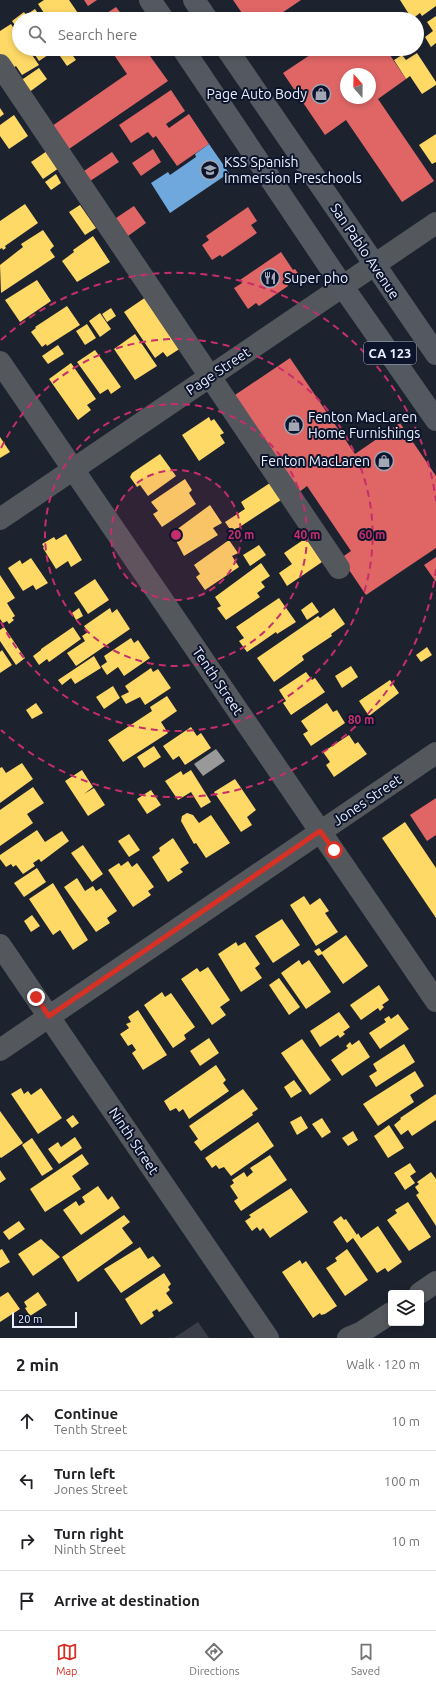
<!DOCTYPE html>
<meta charset="utf-8">
<style>
:root{--surface:#fff;--page:#f6f6f6;--text:#202124;--muted:#757577;--line:#e0e0e0;--accent:#d93025}
body{margin:0;font-family:Ubuntu,sans-serif;background:var(--page);color:var(--text)}
.controls{position:absolute;right:12px;bottom:12px;display:grid;overflow:hidden;border-radius:4px;box-shadow:0 2px 6px #0003}
.controls button{width:36px;height:36px;display:grid;place-items:center;padding:0;border:0;border-bottom:1px solid var(--line);background:var(--surface);color:var(--text);font:20px sans-serif}
.compass{position:absolute;left:340px;top:68px;width:36px;height:36px;border-radius:50%;background:var(--surface);box-shadow:0 2px 6px #0003;rotate:340deg}
.scale{position:absolute;left:12px;bottom:10px;width:65px;box-sizing:border-box;padding-left:4px;border:2px solid #e9effd;border-top:0;font-size:11px;line-height:14px;white-space:nowrap;color:#e9effd;-webkit-text-stroke:3px #0c152c;paint-order:stroke}
.stop{position:absolute;width:12px;height:12px;margin:-9px;border:3px solid #d93025;border-radius:50%;background:#fff}
.stop.end{background:#d93025;border-color:#fff;box-shadow:0 1px 4px #0008}
.list{margin:0;padding:0;list-style:none}
h2{display:flex;justify-content:space-between;align-items:center;height:52px;margin:0;padding:0 16px;font-size:17px}
h2 small{font-size:13px;font-weight:400;color:var(--muted)}
.list li{display:grid;grid-template-columns:26px 1fr auto;gap:12px;align-items:center;box-sizing:border-box;height:60px;padding:0 16px;border-top:1px solid var(--line)}
.list b{display:block;font-size:15px;white-space:nowrap}
.list p{margin:0;font-size:13px;white-space:nowrap;color:var(--muted)}
.list em{font-size:13px;font-style:normal;color:var(--muted)}
.icon{flex:none;width:22px;height:22px;fill:none;stroke:currentColor;stroke-width:2;stroke-linecap:round;stroke-linejoin:round}
.map{position:relative;flex:none;width:436px;height:1338px;overflow:hidden}
.search{position:absolute;background:var(--surface);box-shadow:0 2px 6px #0003;left:12px;right:12px;top:12px;height:44px;display:flex;align-items:center;gap:10px;box-sizing:border-box;padding:0 14px;border-radius:22px;color:var(--muted);font-size:15px}
.sheet{height:292px;background:var(--surface)}
nav{display:flex;justify-content:space-around;align-items:center;box-sizing:border-box;height:56px;border-top:1px solid var(--line);background:var(--surface);font-size:11px;color:var(--muted)}
nav a{display:grid;justify-items:center;gap:2px}
nav .on{color:var(--accent)}
.map>svg:first-child{display:block}
</style>
<div class="map">
<svg width="436" height="1338" viewBox="0 0 436 1338">
<rect width="100%" height="100%" fill="#1d222f"/>
<g fill="#ffd966">
<polygon points="44,0 69,0 82,19 48,19 38,4"/>
<polygon points="400,0 436,0 436,6 422,16 420,13 412,19"/>
<polygon points="35,9 42,19 19,19 19,31 12,21 24,12 26,15"/>
<polygon points="436,16 436,43 431,47 425,37 433,31 427,22"/>
<polygon points="11,24 19,36 19,49 28,49 39,65 22,75 16,66 10,70 0,56 0,31"/>
<polygon points="31,49 53,49 54,51 39,61"/>
<polygon points="55,49 68,49 76,60 67,66"/>
<polygon points="417,53 436,82 436,85 422,94 410,76 406,79 394,60 402,55 406,60"/>
<polygon points="39,68 47,79 28,93 20,81"/>
<polygon points="0,108 4,114 0,117"/>
<polygon points="14,115 28,136 9,149 0,136 0,125"/>
<polygon points="436,134 436,162 432,164 419,145"/>
<polygon points="47,151 59,168 43,179 31,162"/>
<polygon points="56,174 61,183 51,190 45,182"/>
<polygon points="25,204 38,223 5,246 6,248 3,250 2,248 0,249 0,221"/>
<polygon points="80,205 96,228 85,235 69,212"/>
<polygon points="43,230 54,246 50,250 55,257 1,293 0,265 23,247 21,244"/>
<polygon points="93,236 110,262 77,282 62,261 74,252 73,250"/>
<polygon points="37,280 51,301 20,322 5,300"/>
<polygon points="146,297 181,348 167,357 163,352 155,358 124,312"/>
<polygon points="67,306 80,325 47,346 46,344 42,347 31,332 36,328 35,327"/>
<polygon points="111,308 116,316 107,322 102,314"/>
<polygon points="100,313 111,329 100,337 89,321"/>
<polygon points="87,324 96,338 85,345 76,331"/>
<polygon points="135,334 157,366 135,380 114,349"/>
<polygon points="58,345 64,354 48,364 42,356"/>
<polygon points="95,350 121,387 111,394 108,389 100,394 77,362"/>
<polygon points="71,363 96,399 87,405 91,410 78,420 49,379"/>
<polygon points="209,417 211,421 214,419 224,433 220,435 225,443 199,461 182,435"/>
<polygon points="0,437 10,452 0,458"/>
<polygon points="160,454 176,476 148,496 140,485 137,487 130,477 132,473"/>
<polygon points="185,479 192,490 189,493 196,504 162,527 153,514 158,511 151,502"/>
<polygon points="273,481 284,498 232,532 225,522 245,509 241,502"/>
<polygon points="210,505 222,523 213,528 218,535 184,556 172,533"/>
<polygon points="66,534 82,560 71,567 68,561 56,569 43,548 44,547 42,544 54,537 56,540"/>
<polygon points="306,538 322,562 287,586 279,573 292,564 284,553"/>
<polygon points="229,540 238,553 232,556 239,567 205,590 196,577 200,574 194,565"/>
<polygon points="259,545 266,555 250,566 243,555"/>
<polygon points="31,558 48,583 36,590 33,585 23,591 8,568 20,560 22,564"/>
<polygon points="261,563 270,576 261,582 265,587 257,593 260,597 226,620 217,608 221,606 215,597"/>
<polygon points="0,575 15,598 7,603 15,616 12,618 14,620 9,624 7,621 3,623 0,619"/>
<polygon points="95,579 109,600 88,614 74,593"/>
<polygon points="279,598 296,622 277,634 276,632 247,652 239,641 244,638 236,627"/>
<polygon points="312,602 319,612 307,620 301,610"/>
<polygon points="79,608 83,616 76,620 72,613"/>
<polygon points="110,608 112,613 117,609 130,629 76,666 67,653 85,641 82,636 88,632 84,626"/>
<polygon points="334,608 345,624 331,634 332,636 302,656 304,660 274,682 257,658 318,616 320,618"/>
<polygon points="4,627 25,658 16,665 0,641 0,630"/>
<polygon points="73,627 81,639 49,662 47,659 39,665 33,656 41,650 41,649"/>
<polygon points="131,638 134,643 138,640 150,658 124,676 118,667 107,675 101,666 107,662 104,656"/>
<polygon points="427,647 432,655 421,662 416,655"/>
<polygon points="2,650 12,665 0,673 0,652"/>
<polygon points="94,656 101,668 75,684 71,678 62,685 58,680"/>
<polygon points="351,666 358,677 342,688 335,676"/>
<polygon points="151,668 153,672 158,669 171,688 145,705 140,697 126,704 121,696 129,692 125,686"/>
<polygon points="306,672 312,680 315,678 325,692 291,715 283,703 286,701 279,690"/>
<polygon points="390,680 399,693 369,716 359,701"/>
<polygon points="113,686 120,698 104,709 96,697"/>
<polygon points="167,696 177,711 161,722 168,733 123,762 108,740 152,711 150,707"/>
<polygon points="36,703 43,713 32,719 26,710"/>
<polygon points="327,703 333,712 337,710 345,723 311,746 303,734 308,731 301,721"/>
<polygon points="191,727 197,736 201,733 211,748 185,765 179,756 173,760 163,746"/>
<polygon points="349,735 355,744 358,742 367,754 334,777 326,765 330,762 323,752"/>
<polygon points="154,746 161,757 144,768 137,757"/>
<polygon points="22,763 33,779 0,803 0,768 2,767 6,773"/>
<polygon points="82,770 93,787 84,794 94,788 105,805 88,816 65,781"/>
<polygon points="191,770 211,802 201,808 191,792 178,800 165,781 181,771 183,775"/>
<polygon points="235,779 256,810 247,817 252,825 241,832 214,792"/>
<polygon points="33,787 44,803 27,814 33,823 0,846 0,810"/>
<polygon points="151,790 161,805 147,814 137,799"/>
<polygon points="187,813 193,815 199,823 211,815 230,843 206,858 196,843 194,844 181,821 182,816"/>
<polygon points="405,822 436,868 436,918 382,838"/>
<polygon points="37,830 45,842 62,831 69,841 41,862 39,859 33,863 35,866 23,874 16,865 13,867 11,864 6,867 0,859 0,855"/>
<polygon points="129,834 140,850 129,857 118,841"/>
<polygon points="173,838 189,863 180,869 183,872 168,882 152,857 160,851 159,848"/>
<polygon points="83,845 103,874 92,882 71,853"/>
<polygon points="128,861 132,867 137,863 154,887 148,891 151,895 133,907 108,870 119,863 121,866"/>
<polygon points="37,868 46,882 24,897 14,883"/>
<polygon points="77,878 85,891 93,886 96,891 101,888 117,911 107,918 110,923 96,932 64,887"/>
<polygon points="53,883 88,940 73,950 60,930 53,935 29,899"/>
<polygon points="304,896 310,905 320,898 329,911 325,913 338,932 316,946 290,905"/>
<polygon points="32,915 40,926 31,932 24,921"/>
<polygon points="282,919 300,945 273,963 255,936"/>
<polygon points="346,935 368,966 343,984 322,954 318,956 314,951 319,948 322,952"/>
<polygon points="236,942 238,946 245,942 260,964 255,968 262,978 241,992 218,954"/>
<polygon points="299,960 302,965 309,960 331,992 306,1009 281,973"/>
<polygon points="208,967 230,1000 220,1007 226,1015 212,1025 181,979 197,968 200,972"/>
<polygon points="279,978 300,1007 289,1015 269,985"/>
<polygon points="379,985 389,1000 382,1005 384,1007 380,1011 378,1008 361,1020 350,1005"/>
<polygon points="162,992 165,997 171,993 195,1027 184,1035 186,1039 173,1048 144,1005"/>
<polygon points="138,1010 167,1055 143,1070 132,1053 136,1050 132,1044 128,1046 120,1034 129,1028 126,1024 131,1022 128,1017"/>
<polygon points="339,1012 350,1027 343,1032 345,1034 340,1038 338,1035 320,1047 310,1031"/>
<polygon points="398,1014 409,1029 380,1049 369,1033 386,1022 384,1019 389,1016 391,1019"/>
<polygon points="209,1038 219,1053 200,1066 190,1051"/>
<polygon points="302,1039 331,1080 310,1095 281,1053"/>
<polygon points="359,1040 370,1057 342,1076 331,1060 348,1048 346,1046 350,1042 352,1045"/>
<polygon points="404,1044 415,1062 376,1087 369,1076 377,1071 373,1064"/>
<polygon points="216,1065 226,1080 223,1083 229,1091 189,1119 183,1109 179,1112 176,1108 170,1111 164,1101"/>
<polygon points="415,1071 424,1086 410,1095 414,1102 378,1126 363,1104"/>
<polygon points="294,1080 302,1091 291,1098 284,1087"/>
<polygon points="21,1088 24,1094 28,1091 31,1095 41,1088 62,1118 38,1134 11,1094"/>
<polygon points="243,1089 258,1109 252,1113 253,1115 201,1151 194,1142 198,1139 189,1126"/>
<polygon points="436,1094 436,1120 412,1136 408,1130 401,1135 394,1125 401,1119 400,1118"/>
<polygon points="0,1111 23,1143 1,1158 0,1157"/>
<polygon points="73,1115 79,1123 72,1128 66,1120"/>
<polygon points="301,1116 308,1128 297,1135 290,1122"/>
<polygon points="322,1118 331,1132 322,1138 312,1124"/>
<polygon points="258,1122 274,1146 231,1176 224,1167 219,1169 216,1165 212,1168 205,1158"/>
<polygon points="389,1125 404,1148 388,1158 374,1136"/>
<polygon points="353,1131 358,1140 348,1146 342,1138"/>
<polygon points="75,1137 82,1148 59,1164 48,1149 58,1142 61,1147"/>
<polygon points="32,1138 53,1169 42,1176 22,1145"/>
<polygon points="82,1154 89,1164 72,1176 81,1189 45,1212 30,1189"/>
<polygon points="270,1155 287,1180 241,1211 234,1201 238,1198 230,1186 234,1183 232,1180 244,1172 247,1177 253,1172 250,1168"/>
<polygon points="410,1163 416,1172 410,1176 415,1183 405,1190 394,1173"/>
<polygon points="0,1170 6,1179 0,1183"/>
<polygon points="431,1172 436,1179 436,1226 416,1195 419,1193 415,1187 419,1184 417,1182"/>
<polygon points="98,1186 108,1200 112,1196 120,1208 81,1235 63,1210 76,1201 79,1206 85,1202 82,1197"/>
<polygon points="291,1188 308,1212 270,1238 263,1228 260,1231 257,1227 252,1231 245,1221 251,1217 249,1215"/>
<polygon points="408,1202 431,1237 409,1251 387,1220 397,1213 395,1210"/>
<polygon points="124,1215 130,1222 122,1228 133,1243 78,1282 62,1257"/>
<polygon points="341,1216 344,1220 346,1219 357,1235 358,1233 361,1238 378,1226 402,1262 388,1272 385,1268 377,1273 353,1238 347,1243 333,1222"/>
<polygon points="19,1221 25,1229 9,1240 3,1232"/>
<polygon points="41,1239 60,1257 33,1276 18,1254"/>
<polygon points="140,1247 148,1259 153,1256 161,1266 121,1293 104,1269"/>
<polygon points="2,1249 10,1262 0,1268 0,1250"/>
<polygon points="347,1249 368,1280 345,1296 326,1268 337,1261 335,1258"/>
<polygon points="300,1260 302,1264 306,1261 337,1306 325,1314 321,1315 320,1313 313,1318 282,1272"/>
<polygon points="164,1273 171,1284 168,1287 170,1290 166,1293 173,1303 159,1312 157,1309 152,1312 154,1316 141,1325 125,1299"/>
<polygon points="8,1292 20,1309 0,1322 0,1297"/>
<polygon points="38,1292 47,1305 30,1316 25,1308 27,1307 24,1302"/>
</g>
<g fill="#e06666" fill-rule="evenodd">
<polygon points="84,0 97,0 88,6"/>
<polygon points="233,0 301,0 273,19 246,19"/>
<polygon points="116,7 125,19 98,19"/>
<polygon points="110,49 145,49 168,81 69,149 52,126 127,74"/>
<path d="M319 49H386L406 79 378 99 434 181 402 202 346 120 325 135 283 73ZM346 74H370V98H346Z"/>
<polygon points="171,90 185,111 166,124 169,128 189,114 209,144 177,166 156,136 153,138 148,132 131,143 119,125"/>
<polygon points="153,149 161,162 141,176 132,163"/>
<polygon points="112,152 119,162 87,183 81,173"/>
<polygon points="134,206 146,223 128,236 116,218"/>
<polygon points="248,207 257,221 251,225 257,233 222,257 220,255 212,260 202,245 209,240 206,236"/>
<polygon points="281,252 293,270 295,269 300,276 287,284 288,286 259,306 256,303 248,309 234,288 242,283 240,280"/>
<polygon points="290,358 355,454 400,423 436,476 436,548 366,595 341,558 351,551 307,486 298,493 232,397"/>
<polygon points="436,557 436,582 424,565"/>
<polygon points="436,798 436,835 427,841 410,815"/>
</g>
<polygon fill="#6fa8dc" points="209,144 229,173 170,213 151,183 168,172 170,175 196,157 195,154"/>
<polygon fill="#999" points="216,749 225,761 203,776 194,764"/>
<polygon fill="#3b3d48" points="198,1322 209,1338 174,1338"/>
<g fill="none" stroke-linecap="round" stroke-linejoin="round">
<g stroke="#54585d" stroke-width="22">
<polyline points="0,65 339,568"/>
<polyline points="0,362 436,1001"/>
<polyline points="0,519 436,223"/>
<polyline points="0,945 268,1338"/>
<polyline points="0,1050 436,753"/>
<polyline points="420,1293 436,1282"/>
<polyline points="348,1338 362,1332 391,1313"/>
</g>
<g stroke="#545961" stroke-width="22">
<polyline points="150,0 163,19"/>
<polyline points="194,0 207,19"/>
<polyline points="183,49 343,287 436,420"/>
<polyline points="227,49 436,354"/>
</g>
</g>
<g fill="none" stroke-linecap="round" stroke-linejoin="round">
<polyline stroke="#d93025" stroke-width="5" points="36,997 49,1016 320,831 334,850"/>
</g>
<circle cx="176" cy="535" r="65" fill="#c62e6b" fill-opacity=".12"/>
<g fill="none" stroke="#c62e6b" stroke-width="2" stroke-dasharray="7 5">
<circle cx="176" cy="535" r="65"/>
<circle cx="176" cy="535" r="131"/>
<path d="M1 448A196 196 0 1 1 1 622"/>
<path d="M436 569A262 262 0 0 1 1 730M1 340A262 262 0 0 1 436 501"/>
</g>
<defs>
<g id="shop-ring" transform="scale(1)"><circle r="9.5" fill="#0c152c" stroke="#a2a7b5" stroke-width="1.5"/><path d="M-5-2.5h2.3a2.7 3.5 0 0 1 5.4 0H5L5.5 6h-11ZM-1.5-2.5h3a1.5 2.3 0 0 0-3 0Z" fill="#a2a7b5"/></g>
<g id="school-ring" transform="scale(1)"><circle r="9.5" fill="#0c152c" stroke="#a2a7b5" stroke-width="1.5"/><path d="M0-5L7-2L0 1L-7-2ZM-4 1L0 2.5L4 1V4Q0 6-4 4Z" fill="#a2a7b5"/></g>
<g id="restaurant-ring" transform="scale(1)"><circle r="9.5" fill="#0c152c" stroke="#a2a7b5" stroke-width="1.5"/><path d="M-5-6h1v4h1v-4h1v4h1v-4h1v5L-1.5 .5V6h-2V.5L-5-1ZM5-6V6H3V1.5H1.5Q1.5-4 5-6Z" fill="#a2a7b5"/></g>
</defs>
<g fill-rule="evenodd">
<use href="#shop-ring" x="321" y="94"/>
<use href="#school-ring" x="210" y="170"/>
<use href="#restaurant-ring" x="270" y="278"/>
<use href="#shop-ring" x="294" y="425"/>
<use href="#shop-ring" x="384" y="461"/>
</g>
<g text-anchor="middle" dominant-baseline="central" stroke-width="4" stroke-linejoin="round" paint-order="stroke">
<rect fill="#0c152c" stroke="#a7aebe" stroke-width="1" x="364" y="342" width="52" height="22" rx="3"/>
<g font-size="13" font-weight="bold" fill="#e9effd">
<text x="390" y="353">CA 123</text>
</g>
<g font-size="14" fill="#e9effd" stroke="#0c152c" text-anchor="start">
<text x="307" y="94" text-anchor="end">Page Auto Body</text>
<text x="224" y="162">KSS Spanish<tspan x="224" dy="16">Immersion Preschools</tspan></text>
<text x="284" y="278">Super pho</text>
<text x="308" y="417">Fenton MacLaren<tspan x="308" dy="16">Home Furnishings</tspan></text>
<text x="370" y="461" text-anchor="end">Fenton MacLaren</text>
</g>
<g font-size="14" fill="#e9effd" stroke="#0c152c">
<text transform="translate(365 251) rotate(56)">San Pablo Avenue</text>
<text transform="translate(218 371) rotate(-34)">Page Street</text>
<text transform="translate(218 681) rotate(56)">Tenth Street</text>
<text transform="translate(367 800) rotate(-34)">Jones Street</text>
<text transform="translate(134 1141) rotate(56)">Ninth Street</text>
</g>
</g>
<circle cx="176" cy="535" r="6" fill="#c62e6b" stroke="#0c152c" stroke-width="2"/>
<g font-size="12" text-anchor="middle" font-weight="bold" fill="#c62e6b" stroke="#0c152c" stroke-width="4" stroke-linejoin="round" paint-order="stroke">
<text x="241" y="539">20 m</text>
<text x="307" y="539">40 m</text>
<text x="372" y="539">60 m</text>
<text x="361" y="724">80 m</text>
</g>
</svg>
<div class="controls">
<button><svg class="icon" aria-label="layers" viewBox="0 0 24 24"><path d="M12 4l9 5-9 5-9-5zM3 14l9 5 9-5"/></svg></button>
</div>
<svg class="compass" viewBox="-18 -18 36 36"><path d="M0-13l5 13h-10z" fill="#e53935"/><path d="M0 13l5-13h-10z" fill="#757577"/></svg>
<div class="scale">20 m</div>
<div class="stop" style="left:334px;top:850px"></div>
<div class="stop end" style="left:36px;top:997px"></div>
<div class="search"><svg class="icon" aria-label="search" viewBox="0 0 24 24"><circle cx="10" cy="10" r="6"/><path d="M15 15l6 6"/></svg>Search here</div>
</div>
<section class="sheet">
<h2>2 min<small>Walk · 120 m</small></h2>
<ul class="list">
<li><svg class="icon" aria-label="ahead" viewBox="0 0 24 24"><path d="M12 20V5M6 11l6-6 6 6"/></svg><div><b>Continue</b><p>Tenth Street</p></div><em>10 m</em></li>
<li><svg class="icon" aria-label="left" viewBox="0 0 24 24"><path d="M17 20v-9H6M10 6l-5 5 5 5"/></svg><div><b>Turn left</b><p>Jones Street</p></div><em>100 m</em></li>
<li><svg class="icon" aria-label="right" viewBox="0 0 24 24"><path d="M7 20v-9h11M14 6l5 5-5 5"/></svg><div><b>Turn right</b><p>Ninth Street</p></div><em>10 m</em></li>
<li><svg class="icon" aria-label="arrive" viewBox="0 0 24 24"><path d="M6 21V4h12l-3 4 3 4H6"/></svg><div><b>Arrive at destination</b></div></li>
</ul>
</section>
<nav>
<a class="on"><svg class="icon" aria-label="map" viewBox="0 0 24 24"><path d="M3 6l6-2 6 2 6-2v14l-6 2-6-2-6 2zM9 4v14M15 6v14"/></svg>Map</a>
<a><svg class="icon" aria-label="directions" viewBox="0 0 24 24"><path d="M12 3l9 9-9 9-9-9zM9 14v-3h6M13 9l2 2-2 2"/></svg>Directions</a>
<a><svg class="icon" aria-label="saved" viewBox="0 0 24 24"><path d="M7 4h10v16l-5-4-5 4z"/></svg>Saved</a>
</nav>
